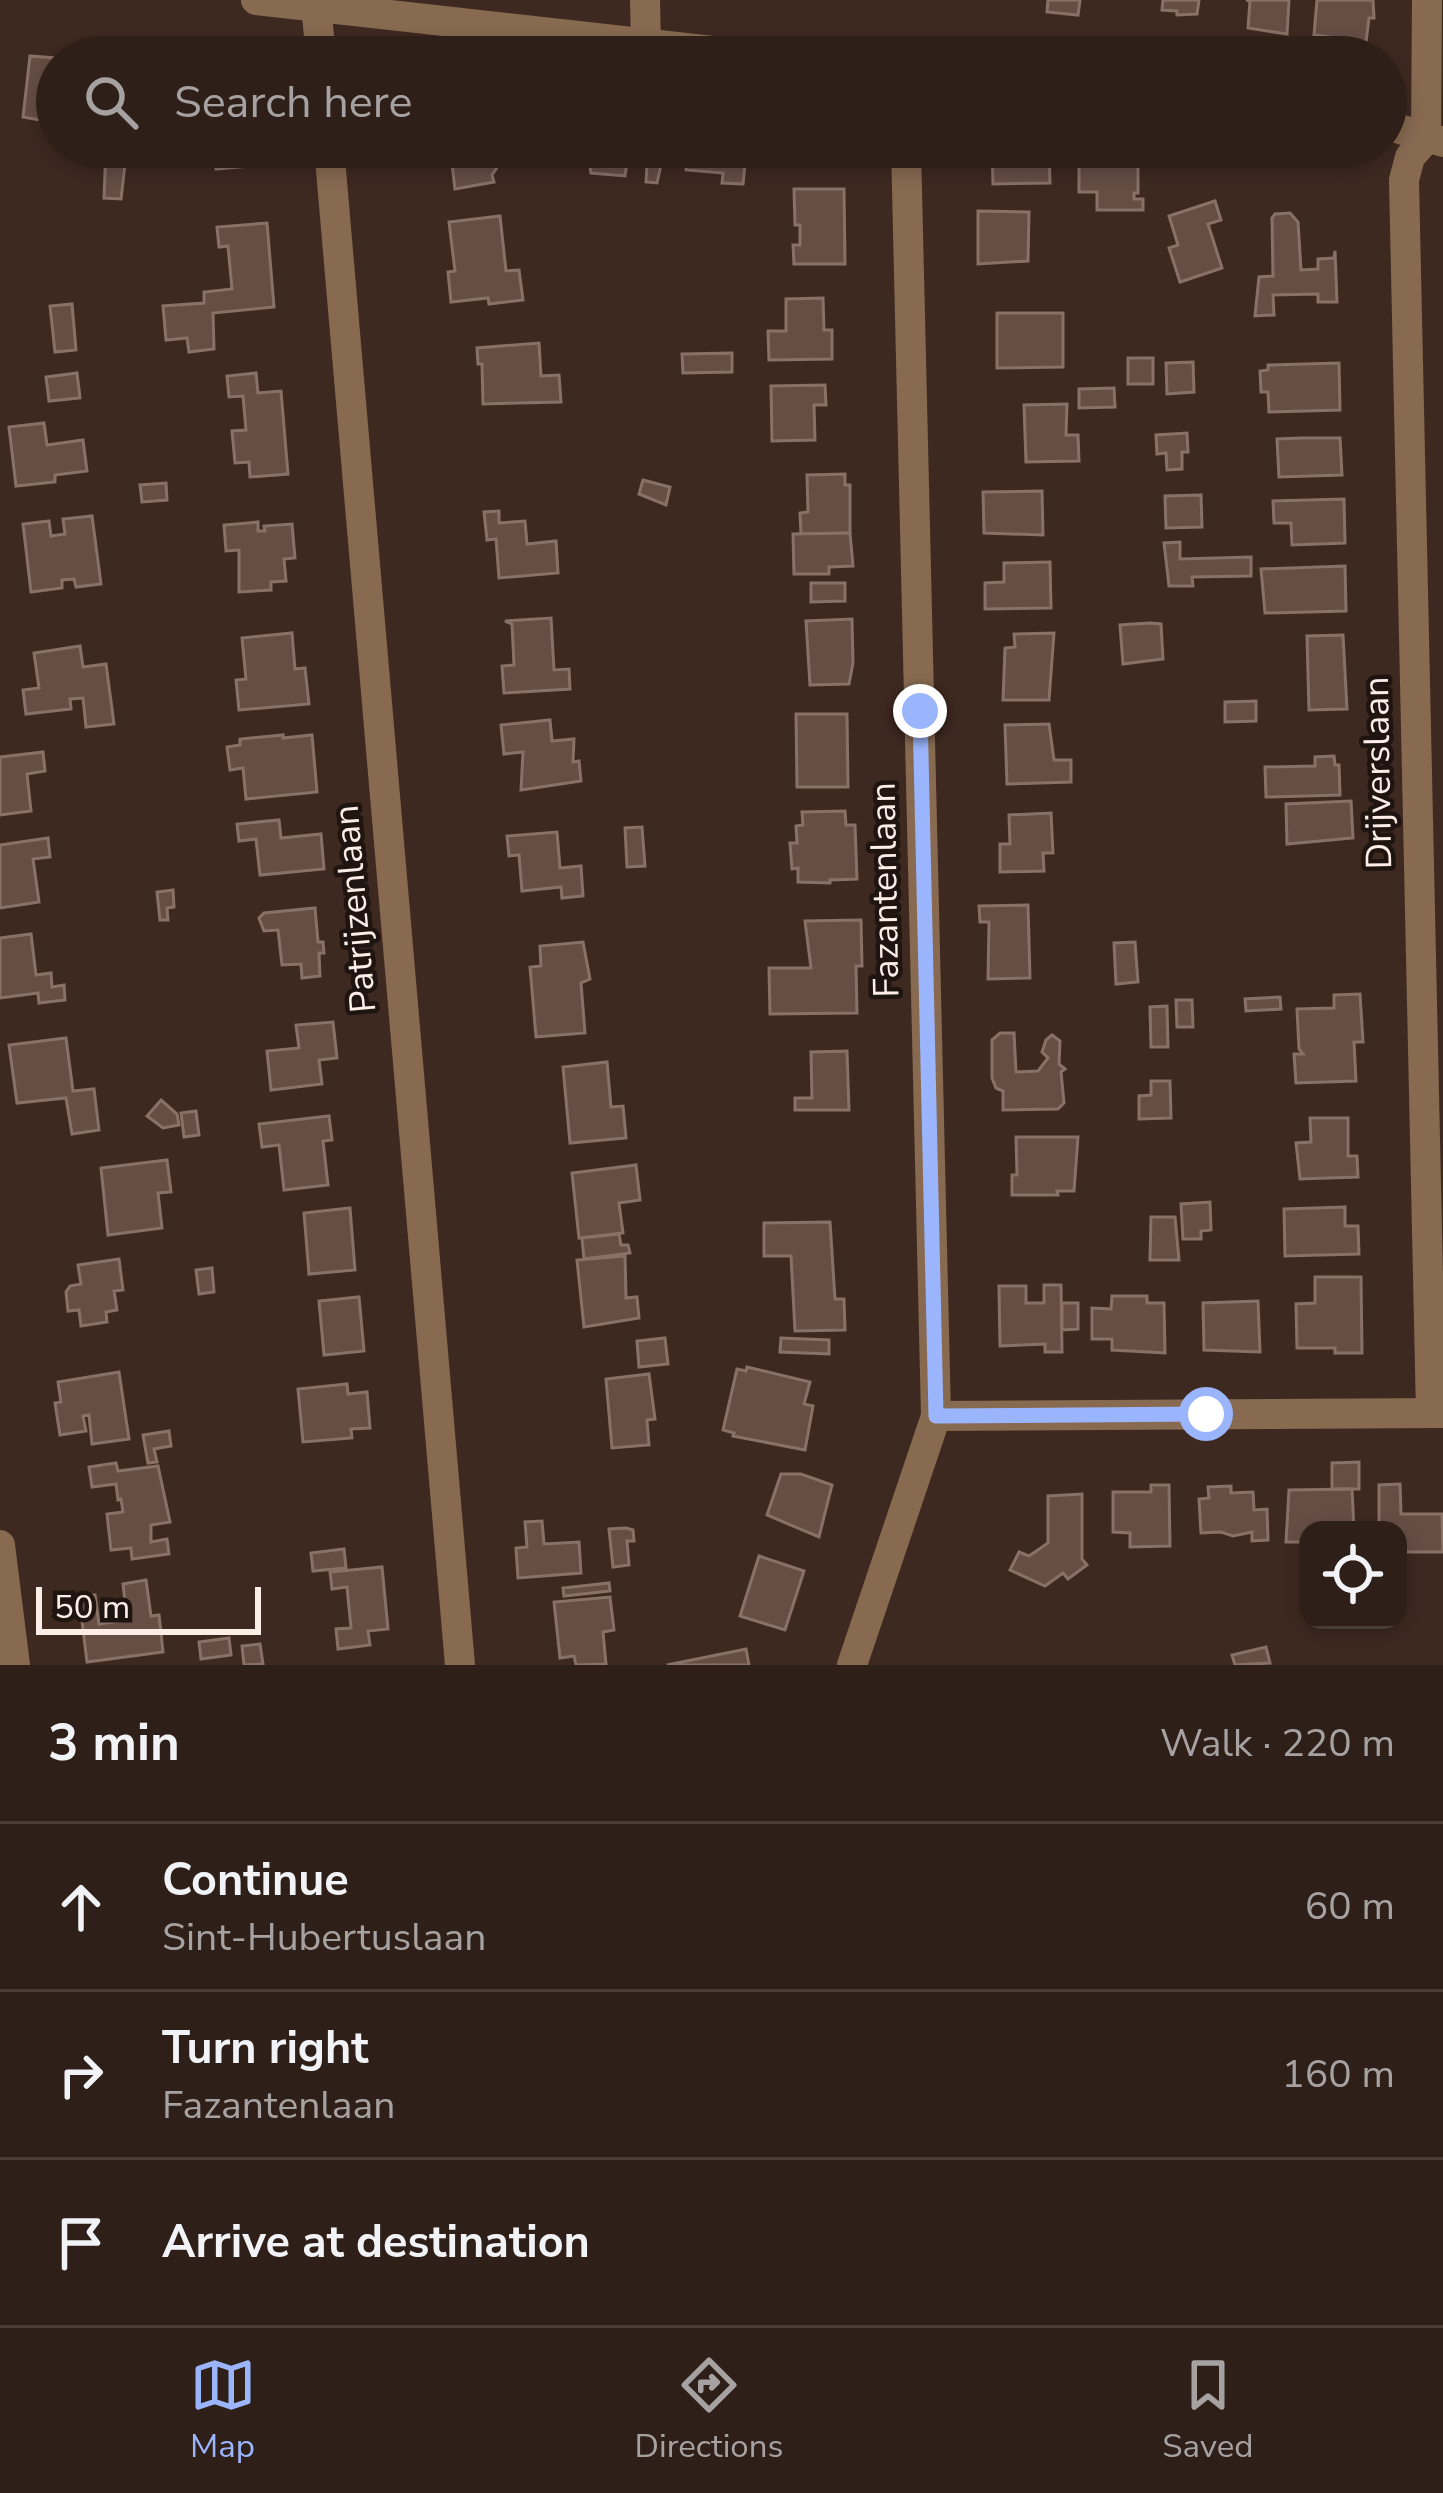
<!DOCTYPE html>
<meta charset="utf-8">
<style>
:root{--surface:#2e1f18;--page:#3a2c25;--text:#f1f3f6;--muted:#a7a2a2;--line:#493d37;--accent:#9bb5fd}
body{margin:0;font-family:"Nunito Sans",sans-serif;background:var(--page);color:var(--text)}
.controls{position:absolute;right:36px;bottom:36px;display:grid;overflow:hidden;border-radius:24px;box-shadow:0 6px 18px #0003}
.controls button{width:108px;height:108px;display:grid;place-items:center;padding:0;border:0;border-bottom:3px solid var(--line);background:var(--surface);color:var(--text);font:60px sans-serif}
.scale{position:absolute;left:36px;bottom:30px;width:225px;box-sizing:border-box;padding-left:12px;border:6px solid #fcede7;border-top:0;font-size:33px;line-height:42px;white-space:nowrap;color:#fcede7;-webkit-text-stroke:9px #1e1410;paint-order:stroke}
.stop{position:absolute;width:36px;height:36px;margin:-27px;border:9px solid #9bb5fd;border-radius:50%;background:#fff}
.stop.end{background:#9bb5fd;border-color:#fff;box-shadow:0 3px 12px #0008}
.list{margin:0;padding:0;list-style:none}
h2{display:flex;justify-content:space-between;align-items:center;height:156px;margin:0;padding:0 48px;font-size:51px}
h2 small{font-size:39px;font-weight:400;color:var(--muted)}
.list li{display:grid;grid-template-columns:78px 1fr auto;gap:36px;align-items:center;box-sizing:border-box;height:168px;padding:0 48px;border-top:3px solid var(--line)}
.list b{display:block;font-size:45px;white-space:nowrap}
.list p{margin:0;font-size:39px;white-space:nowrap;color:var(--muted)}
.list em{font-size:39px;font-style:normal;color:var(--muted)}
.icon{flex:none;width:66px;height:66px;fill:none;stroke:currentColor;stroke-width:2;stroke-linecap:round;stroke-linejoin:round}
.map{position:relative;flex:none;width:1443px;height:1665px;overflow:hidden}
.search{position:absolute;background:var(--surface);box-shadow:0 6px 18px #0003;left:36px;right:36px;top:36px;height:132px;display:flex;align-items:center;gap:30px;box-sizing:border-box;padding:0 42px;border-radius:66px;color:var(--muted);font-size:45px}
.sheet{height:660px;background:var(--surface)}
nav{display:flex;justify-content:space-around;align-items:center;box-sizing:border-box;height:168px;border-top:3px solid var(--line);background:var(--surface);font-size:33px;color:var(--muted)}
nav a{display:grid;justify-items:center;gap:6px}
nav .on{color:var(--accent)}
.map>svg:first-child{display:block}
</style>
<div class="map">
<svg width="1443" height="1665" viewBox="0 0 1443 1665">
<rect width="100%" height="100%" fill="#3e2920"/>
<g fill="#664e45" stroke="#8a7167" stroke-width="3">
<polygon points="1048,0 1080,0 1078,15 1047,12"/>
<polygon points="1163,0 1199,0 1197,14 1177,15 1177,11 1162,10"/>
<polygon points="1289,0 1287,34 1248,28 1250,1 1246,0"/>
<polygon points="1317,0 1373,0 1374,18 1369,18 1366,42 1314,35"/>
<polygon points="30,56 56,58 57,123 23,117"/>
<polygon points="106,147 127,147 121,199 104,198"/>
<polygon points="214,147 259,147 261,165 216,169"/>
<polygon points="450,147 511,147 492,175 494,182 455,189"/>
<polygon points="587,147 651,147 651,151 664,152 657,183 646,182 647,165 627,163 625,176 591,173"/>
<polygon points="688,147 747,147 743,184 722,183 723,173 686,170"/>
<polygon points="1049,148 1050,183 993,184 992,150"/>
<polygon points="1079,149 1138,149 1138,193 1134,193 1134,199 1143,199 1143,210 1097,210 1097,192 1079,192"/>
<polygon points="794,189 844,189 845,264 794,264 793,245 800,245 800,225 795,225"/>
<polygon points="1215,201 1221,220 1208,224 1222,268 1180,282 1169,248 1178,245 1169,216"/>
<polygon points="978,211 1029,212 1028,261 978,264"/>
<polygon points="1290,213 1298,222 1301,270 1318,269 1318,259 1334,258 1335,251 1337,302 1318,302 1318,294 1273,295 1274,315 1255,316 1259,277 1273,276 1272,218 1275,214"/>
<polygon points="500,216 506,271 519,270 523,300 489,304 488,298 451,302 448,272 455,271 449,222"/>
<polygon points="267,223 274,307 213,313 214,349 189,352 187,338 166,340 163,306 204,303 204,292 232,289 228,246 219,247 217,227"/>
<polygon points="823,298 824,330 832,330 832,359 769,360 768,331 786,331 786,299"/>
<polygon points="72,304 76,350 55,352 50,306"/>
<polygon points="997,313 1063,313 1063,367 997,368"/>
<polygon points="539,343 541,376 559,375 561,402 483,404 482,364 478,364 477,348"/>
<polygon points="732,353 732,372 683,373 682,354"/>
<rect x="1128" y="358" width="25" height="26"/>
<polygon points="1193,362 1194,392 1167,394 1166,363"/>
<polygon points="1339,363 1340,410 1269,412 1268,392 1261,392 1260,371 1268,370 1268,365"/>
<polygon points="77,373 80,398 49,401 46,377"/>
<polygon points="256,373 258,393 281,391 288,474 250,477 249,462 235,463 232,431 246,430 243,396 229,397 227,376"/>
<polygon points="825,385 826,405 814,405 815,440 772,441 771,386"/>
<polygon points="1114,388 1115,407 1079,408 1079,389"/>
<polygon points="1067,404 1066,435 1078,435 1079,461 1026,462 1024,405"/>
<polygon points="44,423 47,445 83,440 87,471 55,475 55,482 16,486 9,427"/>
<polygon points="1187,433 1188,452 1182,452 1182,469 1167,470 1166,453 1157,454 1156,435"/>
<polygon points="1301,438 1340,438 1342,475 1279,477 1277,439"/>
<polygon points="845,474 845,485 850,485 850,533 801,534 800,513 808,512 807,475"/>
<polygon points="643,480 670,487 666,505 639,494"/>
<polygon points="166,483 167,500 142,502 140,485"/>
<polygon points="1042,491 1043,535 984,533 983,492"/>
<polygon points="1201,495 1202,527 1166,528 1165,496"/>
<polygon points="1344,499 1345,543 1292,545 1291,523 1274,523 1273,501"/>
<polygon points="499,511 499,523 525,521 527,544 556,541 558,573 499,578 496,539 487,540 484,512"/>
<polygon points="92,516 101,584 76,587 74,579 62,580 62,588 31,592 23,524 49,521 51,536 65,534 63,519"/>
<polygon points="258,522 258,531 265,531 264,526 292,524 295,558 284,559 286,581 271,582 271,590 239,592 239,550 226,551 224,525"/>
<polygon points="850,533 853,566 829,567 829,574 794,574 793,534"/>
<polygon points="1180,542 1180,559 1251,557 1251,576 1192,577 1193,586 1169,586 1164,543"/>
<polygon points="1050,562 1051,608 985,609 985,583 1004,582 1004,563"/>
<polygon points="1345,566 1346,611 1265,613 1261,569"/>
<polygon points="811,583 845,583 845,601 811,602"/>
<polygon points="551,618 554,670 569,669 570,689 504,693 502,666 514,665 512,624 505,621"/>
<polygon points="852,619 853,663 849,684 810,685 806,621"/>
<polygon points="1150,623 1161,624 1163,659 1123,664 1120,625"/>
<polygon points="292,633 295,669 305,668 309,704 239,710 236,680 246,679 242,638"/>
<polygon points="1054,633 1049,700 1003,700 1005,648 1015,647 1014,634"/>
<polygon points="1343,635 1347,709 1309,710 1307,636"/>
<polygon points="80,646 83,667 106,664 114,724 86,727 83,698 70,699 71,709 26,714 23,690 39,688 34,653"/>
<polygon points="1256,701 1256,721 1225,722 1225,702"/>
<polygon points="796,714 847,714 848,787 797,787"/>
<polygon points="550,720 552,741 574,739 573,762 579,761 581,781 521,790 523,752 504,754 501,725"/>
<polygon points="1049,724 1054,760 1071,760 1071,782 1007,784 1005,725"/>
<polygon points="283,735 283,738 312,735 317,792 246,799 243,768 230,770 227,747 240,745 240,739"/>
<polygon points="43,752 45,771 27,774 31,811 0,815 0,757"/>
<polygon points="1334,756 1335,765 1339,765 1340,795 1266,797 1265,767 1315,766 1315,757"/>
<polygon points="1351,801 1353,838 1287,844 1286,804"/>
<polygon points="845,811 846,825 855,825 857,879 830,880 830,883 798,882 798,868 792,869 790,843 797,843 796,826 803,825 802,812"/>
<polygon points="1051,813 1053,853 1043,853 1044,871 1000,872 1000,844 1010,844 1009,815"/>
<polygon points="279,820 281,838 321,834 324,869 260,875 256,839 239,841 237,824"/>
<polygon points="642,827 645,866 627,867 625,828"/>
<polygon points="557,832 560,868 581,866 583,896 562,898 561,887 522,891 519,855 509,856 507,836"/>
<polygon points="48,838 50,857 33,859 39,902 0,908 0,845"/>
<polygon points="173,890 174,907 167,908 168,920 160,920 157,892"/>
<polygon points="1028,905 1030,978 988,979 989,922 980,922 979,906"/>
<polygon points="315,908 318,942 323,942 324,953 319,953 320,976 302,978 301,964 282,965 278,930 264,931 259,918 264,913"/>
<polygon points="861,920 862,966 856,966 857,1013 770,1014 769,968 811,968 805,921"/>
<polygon points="31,934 36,975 51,973 52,987 64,985 65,1000 39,1003 38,993 0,998 0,938"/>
<polygon points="583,942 590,979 581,983 585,1033 536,1037 530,967 541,966 540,946"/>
<polygon points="1135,942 1138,982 1116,984 1114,943"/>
<polygon points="1360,994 1363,1042 1354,1042 1356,1081 1296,1083 1294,1054 1303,1054 1299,1049 1297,1009 1334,1008 1334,995"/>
<polygon points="1280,997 1281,1009 1246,1011 1245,999"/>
<polygon points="1176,1000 1192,1000 1193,1027 1177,1027"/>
<polygon points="1167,1006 1168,1047 1151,1047 1150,1007"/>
<polygon points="333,1022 337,1058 319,1060 322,1084 271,1090 267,1051 299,1048 296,1025"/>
<polygon points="1000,1033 1014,1033 1016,1072 1038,1071 1048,1058 1042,1052 1046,1040 1052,1035 1060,1041 1059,1064 1065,1069 1061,1072 1064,1103 1058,1109 1003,1110 1003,1091 996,1088 992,1078 992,1040"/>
<polygon points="66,1038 73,1091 94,1089 99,1130 72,1134 66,1098 17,1103 9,1045"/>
<polygon points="847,1051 849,1110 795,1110 795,1098 812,1098 811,1052"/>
<polygon points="607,1062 611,1107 623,1106 626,1138 570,1143 563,1067"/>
<polygon points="1151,1081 1170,1081 1171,1118 1139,1119 1139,1096 1151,1095"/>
<polygon points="161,1100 177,1114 179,1125 163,1128 147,1116"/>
<polygon points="196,1111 199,1135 184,1137 181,1113"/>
<polygon points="329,1116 332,1140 323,1141 328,1185 284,1190 279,1145 262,1147 259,1124"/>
<polygon points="1310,1118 1348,1118 1348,1156 1357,1156 1358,1177 1300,1179 1296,1143 1311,1142"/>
<polygon points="1016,1137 1078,1137 1074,1191 1057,1191 1058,1195 1012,1195 1012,1175 1017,1175"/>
<polygon points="167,1160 171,1192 158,1193 162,1228 108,1235 101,1168"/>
<polygon points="636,1165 640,1200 619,1203 623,1233 579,1238 572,1173"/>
<polygon points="1210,1202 1211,1230 1201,1231 1201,1239 1183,1239 1181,1204"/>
<polygon points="1345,1207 1345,1226 1358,1226 1359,1254 1285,1256 1284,1209"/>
<polygon points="350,1208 355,1270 309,1274 304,1213"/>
<polygon points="1151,1217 1175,1217 1179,1260 1150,1260"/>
<polygon points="830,1222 835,1299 844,1299 845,1330 795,1331 791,1256 764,1256 764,1223"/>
<polygon points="619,1234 621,1245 628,1245 630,1253 584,1259 582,1238"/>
<polygon points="625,1256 626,1298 637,1297 639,1318 584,1327 577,1260"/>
<polygon points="119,1259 123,1290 114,1291 117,1310 106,1312 107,1322 81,1326 79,1310 68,1311 66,1292 70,1286 81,1284 78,1265"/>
<polygon points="212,1268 214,1292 199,1294 196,1270"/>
<polygon points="1315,1277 1361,1277 1362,1353 1335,1353 1335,1348 1297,1348 1296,1304 1315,1303"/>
<polygon points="1044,1285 1061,1285 1062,1352 1045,1352 1045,1344 1000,1346 999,1286 1026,1286 1026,1303 1044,1303"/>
<polygon points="1112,1296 1147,1296 1147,1303 1164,1303 1165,1353 1112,1350 1112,1339 1092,1339 1092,1308 1111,1309"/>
<polygon points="359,1297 364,1351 324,1355 319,1301"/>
<polygon points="1258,1301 1260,1352 1204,1350 1203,1303"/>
<polygon points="1062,1303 1078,1303 1078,1329 1062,1330"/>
<polygon points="665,1338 668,1364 639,1367 637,1341"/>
<polygon points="781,1338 829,1340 829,1354 780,1352"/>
<polygon points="747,1367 810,1382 804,1404 813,1406 805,1450 733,1436 734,1433 723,1430 737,1369 746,1371"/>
<polygon points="119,1372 129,1439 92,1444 89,1415 83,1416 86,1431 60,1435 55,1403 61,1402 58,1382"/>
<polygon points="649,1374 655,1419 647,1420 649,1445 612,1448 606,1379"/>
<polygon points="347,1384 348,1394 367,1392 370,1428 351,1429 352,1438 303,1442 298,1389"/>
<polygon points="169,1431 171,1446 154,1449 157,1462 148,1463 143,1435"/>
<polygon points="1359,1462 1359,1489 1332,1489 1332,1463"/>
<polygon points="116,1463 118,1471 158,1466 170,1522 151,1525 151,1542 167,1539 169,1554 132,1559 131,1548 111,1550 107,1514 123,1512 121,1499 118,1500 116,1484 92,1487 89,1467"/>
<polygon points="781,1474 801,1474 832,1485 819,1537 767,1515"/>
<polygon points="1400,1484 1401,1514 1442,1514 1443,1552 1398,1552 1398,1530 1379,1530 1379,1485"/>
<polygon points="1151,1485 1169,1485 1170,1546 1130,1547 1130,1533 1113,1532 1113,1492 1151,1492"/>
<polygon points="1231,1486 1231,1493 1253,1492 1254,1510 1267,1509 1268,1540 1252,1541 1252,1532 1233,1536 1221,1532 1201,1533 1199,1499 1209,1498 1208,1487"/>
<polygon points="1352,1489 1354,1530 1308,1530 1308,1542 1286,1542 1289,1490"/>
<polygon points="1082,1494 1082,1559 1087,1565 1068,1579 1063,1573 1045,1586 1010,1570 1019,1552 1029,1556 1048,1543 1048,1496"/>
<polygon points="542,1521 544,1544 579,1542 581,1573 518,1578 516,1548 527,1547 525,1522"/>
<polygon points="626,1528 633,1530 634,1541 627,1541 629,1565 613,1567 609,1529"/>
<polygon points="344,1549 346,1568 313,1571 311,1553"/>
<polygon points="759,1556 804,1571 785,1630 740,1616"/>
<polygon points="382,1567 388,1629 368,1631 370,1645 338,1649 336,1629 351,1628 347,1587 332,1589 330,1572"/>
<polygon points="146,1580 151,1616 159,1615 163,1652 87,1662 79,1597 95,1595 99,1624 127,1620 123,1584"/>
<polygon points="609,1583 610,1591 564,1596 563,1588"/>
<polygon points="610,1597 614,1630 603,1632 606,1664 576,1665 574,1656 560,1658 554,1602"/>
<polygon points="229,1638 231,1655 201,1659 199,1642"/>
<polygon points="260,1644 263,1664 244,1665 242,1646"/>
<polygon points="1266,1647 1270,1663 1235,1665 1232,1655"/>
<polygon points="746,1649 749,1665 667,1665"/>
</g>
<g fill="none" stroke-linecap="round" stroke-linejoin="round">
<g stroke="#886a51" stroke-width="30">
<polyline points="256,0 767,57"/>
<polyline points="645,0 646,45"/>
<polyline points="316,5 321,57"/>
<polyline points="1386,125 1443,142"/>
<polyline points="1426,139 1410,157 1404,180 1431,1413"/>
<polyline points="1426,139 1427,0"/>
<polyline points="329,147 460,1665"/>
<polyline points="936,1416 1443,1413"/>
<polyline points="0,1545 15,1665"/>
<polyline points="852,1665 936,1416 906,147"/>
</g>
</g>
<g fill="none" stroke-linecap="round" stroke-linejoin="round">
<polyline stroke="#9bb5fd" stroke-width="15" points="920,711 936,1416 1206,1414"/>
</g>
<g text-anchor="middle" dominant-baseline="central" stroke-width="9" stroke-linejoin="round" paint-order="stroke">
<g font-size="36" fill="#fcede7" stroke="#1e1410">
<text transform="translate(1378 773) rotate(-91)">Drijverslaan</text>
<text transform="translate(885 890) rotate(-91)">Fazantenlaan</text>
<text transform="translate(355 909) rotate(-95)">Patrijzenlaan</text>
</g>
</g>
</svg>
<div class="controls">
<button><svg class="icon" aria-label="locate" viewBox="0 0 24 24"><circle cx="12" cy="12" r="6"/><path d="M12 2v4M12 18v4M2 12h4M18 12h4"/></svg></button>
</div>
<div class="scale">50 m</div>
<div class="stop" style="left:1206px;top:1414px"></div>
<div class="stop end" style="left:920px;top:711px"></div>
<div class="search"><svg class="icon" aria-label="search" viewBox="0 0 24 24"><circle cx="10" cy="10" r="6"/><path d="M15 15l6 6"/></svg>Search here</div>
</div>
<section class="sheet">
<h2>3 min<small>Walk · 220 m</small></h2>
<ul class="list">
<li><svg class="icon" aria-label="ahead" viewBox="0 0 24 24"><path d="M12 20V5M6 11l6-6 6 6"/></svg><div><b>Continue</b><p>Sint-Hubertuslaan</p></div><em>60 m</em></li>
<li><svg class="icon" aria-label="right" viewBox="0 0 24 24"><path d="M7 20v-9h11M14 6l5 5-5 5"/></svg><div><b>Turn right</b><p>Fazantenlaan</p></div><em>160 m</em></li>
<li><svg class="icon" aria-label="arrive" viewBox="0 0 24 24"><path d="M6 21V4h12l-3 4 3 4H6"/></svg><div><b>Arrive at destination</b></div></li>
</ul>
</section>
<nav>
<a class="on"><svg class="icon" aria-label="map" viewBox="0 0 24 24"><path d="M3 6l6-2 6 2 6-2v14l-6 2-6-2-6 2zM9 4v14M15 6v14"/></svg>Map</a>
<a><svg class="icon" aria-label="directions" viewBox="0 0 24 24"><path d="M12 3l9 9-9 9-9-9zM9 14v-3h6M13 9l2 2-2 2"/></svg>Directions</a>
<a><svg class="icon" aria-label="saved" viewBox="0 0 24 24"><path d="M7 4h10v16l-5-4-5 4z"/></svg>Saved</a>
</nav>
